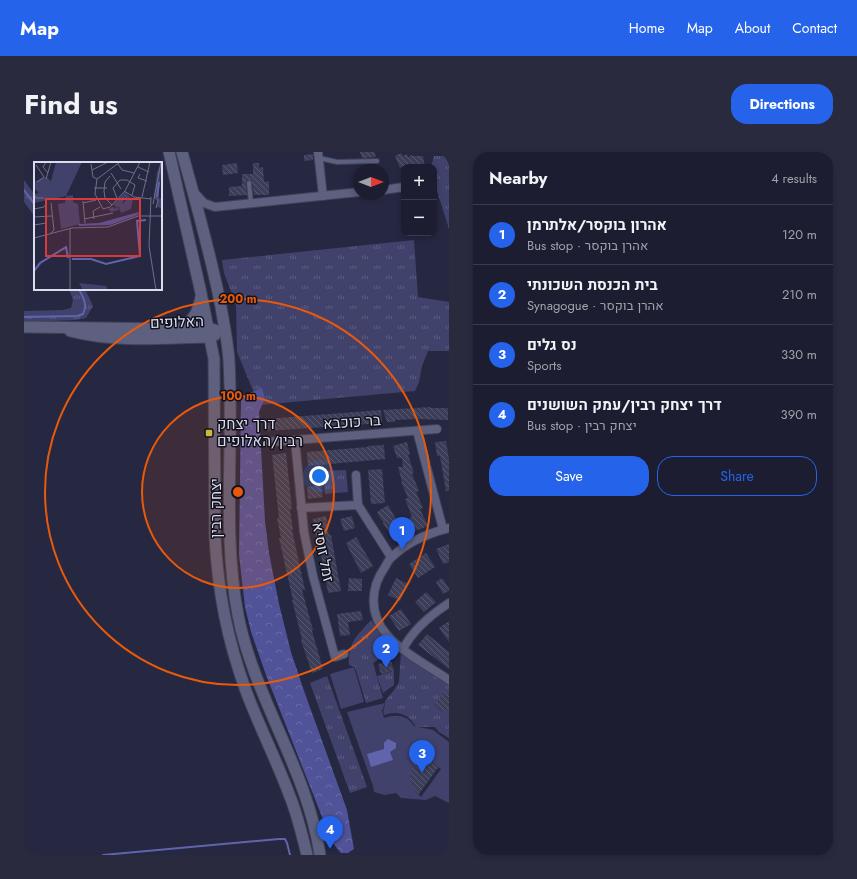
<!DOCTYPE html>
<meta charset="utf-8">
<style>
:root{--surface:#1c1d31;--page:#292a3d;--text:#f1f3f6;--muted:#a0a2ab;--line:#3a3b4d;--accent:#2563eb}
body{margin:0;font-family:Jost,Heebo,sans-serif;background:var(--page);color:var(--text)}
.controls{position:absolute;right:12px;top:12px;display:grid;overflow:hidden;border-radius:8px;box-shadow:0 2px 6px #0003}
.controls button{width:36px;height:36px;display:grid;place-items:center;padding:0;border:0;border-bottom:1px solid var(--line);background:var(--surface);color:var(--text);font:20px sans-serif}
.compass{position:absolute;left:329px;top:12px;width:36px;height:36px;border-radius:50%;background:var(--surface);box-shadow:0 2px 6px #0003;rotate:90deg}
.you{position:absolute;left:295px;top:324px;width:14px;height:14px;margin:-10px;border:3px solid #fff;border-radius:50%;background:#1a73e8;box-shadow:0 0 0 6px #1a73e833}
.badge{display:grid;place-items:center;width:26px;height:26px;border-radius:50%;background:var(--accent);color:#fff;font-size:13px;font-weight:700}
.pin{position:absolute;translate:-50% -33px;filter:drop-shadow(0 1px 2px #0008)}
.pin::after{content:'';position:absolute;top:21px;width:14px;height:12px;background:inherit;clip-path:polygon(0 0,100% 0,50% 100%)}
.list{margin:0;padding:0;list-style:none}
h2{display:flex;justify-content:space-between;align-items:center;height:52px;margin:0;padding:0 16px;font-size:17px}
h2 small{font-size:13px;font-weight:400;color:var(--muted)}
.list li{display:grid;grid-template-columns:26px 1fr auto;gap:12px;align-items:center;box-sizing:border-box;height:60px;padding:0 16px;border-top:1px solid var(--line)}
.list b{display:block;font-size:15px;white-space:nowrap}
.list p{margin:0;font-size:13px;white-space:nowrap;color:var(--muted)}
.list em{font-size:13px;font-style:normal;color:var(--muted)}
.actions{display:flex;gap:8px;padding:12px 16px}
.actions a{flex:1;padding:9px 0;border:1px solid var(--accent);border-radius:16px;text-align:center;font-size:14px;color:var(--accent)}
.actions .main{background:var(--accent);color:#fff}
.map{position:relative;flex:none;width:425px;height:703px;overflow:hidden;border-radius:16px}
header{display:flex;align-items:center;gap:24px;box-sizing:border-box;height:56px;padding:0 20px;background:var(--accent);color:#fff}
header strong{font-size:19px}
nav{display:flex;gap:22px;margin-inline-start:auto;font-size:14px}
.intro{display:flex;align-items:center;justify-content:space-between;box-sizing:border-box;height:96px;padding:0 24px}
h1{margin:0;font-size:28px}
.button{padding:10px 18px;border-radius:16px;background:var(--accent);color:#fff;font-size:14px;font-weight:700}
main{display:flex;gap:24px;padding:0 24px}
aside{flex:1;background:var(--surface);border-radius:16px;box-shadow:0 2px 6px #0003}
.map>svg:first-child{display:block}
</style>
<header>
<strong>Map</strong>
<nav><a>Home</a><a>Map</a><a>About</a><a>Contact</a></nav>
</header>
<div class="intro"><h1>Find us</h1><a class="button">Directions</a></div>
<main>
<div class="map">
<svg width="425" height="703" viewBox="0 0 425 703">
<defs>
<pattern id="grass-tufts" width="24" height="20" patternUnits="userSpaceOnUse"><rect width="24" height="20" fill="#40426c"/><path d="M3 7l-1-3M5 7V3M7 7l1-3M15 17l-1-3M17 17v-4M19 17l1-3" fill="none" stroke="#5b5d81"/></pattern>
<pattern id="forest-crowns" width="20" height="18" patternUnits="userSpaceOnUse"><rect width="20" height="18" fill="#515399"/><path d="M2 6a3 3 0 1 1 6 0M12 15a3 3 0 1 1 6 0" fill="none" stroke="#696ba8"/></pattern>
<pattern id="building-back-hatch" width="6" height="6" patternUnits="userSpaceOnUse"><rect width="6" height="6" fill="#3c3e59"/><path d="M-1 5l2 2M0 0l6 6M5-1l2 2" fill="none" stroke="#585971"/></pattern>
</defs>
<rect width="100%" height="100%" fill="#262741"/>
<g fill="url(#grass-tufts)">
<polygon points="410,4 425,4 425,77 410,29 410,15 407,15"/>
<polygon points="0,28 11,43 11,65 0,50"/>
<polygon points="390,88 394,145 425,150 425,199 404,199 398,214 395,230 391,239 235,253 213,200 212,153 200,121 198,108"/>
<polygon points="45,137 61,137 69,154 62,166 51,168 0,170 0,159 39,158 47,156 49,148"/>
<polygon points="322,318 324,340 301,342 300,319"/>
<path d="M347 468 367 499 349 511 359 546 342 551 331 515 325 513C324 490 332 485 347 468Z"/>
<path d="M377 500 425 533V586L415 580 411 575H392C385 562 374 558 360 563 358 557 362 554 361 549L370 538 375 530Z"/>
<polygon points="370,519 370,533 359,541 353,524"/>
<polygon points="303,524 343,635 326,641 286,531"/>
</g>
<polygon fill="url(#forest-crowns)" points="238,236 241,246 235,260 241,369 245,401 255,452 267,500 279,536 323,658 330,697 324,701 317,701 308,690 242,523 227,480 221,455 215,403 217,249 221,243"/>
<g fill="#40426c" fill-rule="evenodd">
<polygon points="330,515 340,550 317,557 306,522"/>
<path d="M361 551 358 559 360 566C372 562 383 563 390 574L409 578 425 590V651L411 644 402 648 377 646 372 641 361 643 350 640 349 634 323 560ZM404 609 417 617 397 645C390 637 386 632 388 621Z"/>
</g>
<polygon fill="#6164ac" points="364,587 372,591 372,596 366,600 369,608 347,615 343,602 360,597 360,591"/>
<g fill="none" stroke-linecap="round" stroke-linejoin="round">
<g stroke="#6164ac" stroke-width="2">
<polyline points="0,38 11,53"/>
<path d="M0 165 53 164 59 162C64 152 59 146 55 137"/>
<polyline points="79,703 255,687 261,687 263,691 266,703"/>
</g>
</g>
<g fill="url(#building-back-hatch)">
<polygon points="336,0 350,0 352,5 338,6"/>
<polygon points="377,1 379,4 383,2 384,5 388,3 388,4 399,4 401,15 380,14 376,16 371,4"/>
<polygon points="289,2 289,8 280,9 280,3"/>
<polygon points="213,11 214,21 199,23 198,13"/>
<polygon points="229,11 235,11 235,16 239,15 240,30 245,29 245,43 230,43 228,30 225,28 223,28 222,31 223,43 205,44 205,35 218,34 218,22 229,22"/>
<polygon points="406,255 406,256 424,256 424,268 395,267 371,268 371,270 363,270 359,258"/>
<polygon points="357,258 358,271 243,279 242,267"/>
<polygon points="422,289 425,307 425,339 422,339 416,304 413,304 411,290"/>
<polygon points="383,290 386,303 384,303 390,321 388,322 395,339 392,340 399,356 396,357 404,374 391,379 385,366 388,365 381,347 384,346 377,330 378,330 374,315 379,315 378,306 373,306 369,294"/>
<polygon points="360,293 361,307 284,314 283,300 344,295 344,294"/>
<polygon points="262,301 268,357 266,357 269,378 268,378 281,438 278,438 289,478 288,479 299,517 288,521 277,488 278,487 268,448 269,448 255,386 257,386 253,366 255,366 248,303"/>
<polygon points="358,317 361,351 347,352 344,318"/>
<polygon points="297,333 299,345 284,347 283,335"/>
<polygon points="364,353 381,383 370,389 359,371 359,369 358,369 353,360"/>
<polygon points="302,364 305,383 307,383 317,439 304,441 300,419 296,398 295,399 289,367"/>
<polygon points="328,364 331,376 320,379 316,367"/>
<polygon points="332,385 349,414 337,421 322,391"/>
<polygon points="425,392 425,410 419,412 412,397"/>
<polygon points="402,401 411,415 394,426 385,412"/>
<polygon points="325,426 338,427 338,439 324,439"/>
<polygon points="372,426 384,432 376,449 364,443"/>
<polygon points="418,426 425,436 425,439 419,442 412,430"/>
<polygon points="402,440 412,450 400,460 391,450"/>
<polygon points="377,457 387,472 375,479 365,464"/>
<polygon points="337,459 339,468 324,470 326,483 316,484 313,462"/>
<polygon points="425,469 425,490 415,476"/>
<polygon points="403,482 425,500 425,517 394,493"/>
<polygon points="367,509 370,519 357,522 354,512"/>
<polygon points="420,539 425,543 425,557 417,560 410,553"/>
<polygon points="403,607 415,614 395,642 389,635 386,626 387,619 390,612 396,608"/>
</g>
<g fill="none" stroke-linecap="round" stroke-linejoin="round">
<g stroke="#404157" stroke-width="6">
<g id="lane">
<polyline points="295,6 313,10 353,9"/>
<polyline points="225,31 227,51"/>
</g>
</g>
<g stroke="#404157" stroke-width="10">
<g id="street">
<polyline points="294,0 299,44"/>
<polyline points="359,38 380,35"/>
<polyline points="170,40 180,51 191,55 335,40"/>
<polyline points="393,279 419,377"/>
<polyline points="271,288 280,380 289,424 311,505 320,502"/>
<polyline points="245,290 413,277"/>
<polyline points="332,323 334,353"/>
<polyline points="277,356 334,353 367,405"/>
<path d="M425 376C405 381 383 390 368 405 365 407 363 411 361 415 346 436 345 462 363 483 378 500 406 515 425 528"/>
<path d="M379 497C389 478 408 462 425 451"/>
</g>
</g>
<g stroke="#404157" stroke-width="13">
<g id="secondary">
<path d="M145 0 177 141 190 207 191 385C194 440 203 487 222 539 235 574 252 607 265 642 273 661 278 682 283 703"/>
<path d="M158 0C172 51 187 103 197 155 200 173 204 191 205 209 210 293 198 380 214 463 230 546 284 619 296 703"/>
<polyline points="0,175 158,177 184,176 191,178"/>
<path d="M158 177C170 166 174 161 177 145"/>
<path d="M46 179C92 191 139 186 186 185L191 183"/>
</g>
</g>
<use href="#lane" stroke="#5d607e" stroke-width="4"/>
<use href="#street" stroke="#5d607e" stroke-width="8"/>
<use href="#secondary" stroke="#5d607e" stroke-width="11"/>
</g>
<circle cx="214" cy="340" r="96" fill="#e8590c" fill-opacity=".12"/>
<g fill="none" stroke="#e8590c" stroke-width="2">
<circle cx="214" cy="340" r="96"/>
<circle cx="214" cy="340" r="193"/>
</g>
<rect fill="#ccb938" stroke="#11121d" stroke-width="1.5" x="181" y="277" width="8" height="8" rx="2"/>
<g text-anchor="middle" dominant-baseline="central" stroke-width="3" stroke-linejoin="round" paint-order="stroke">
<g font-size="15" fill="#dbddef" stroke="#11121d">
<text transform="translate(153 170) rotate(-2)">האלופים</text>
<text transform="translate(328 270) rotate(-4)">בר כוכבא</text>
<text transform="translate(192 356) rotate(-90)">יצחק רבין</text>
<text transform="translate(299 400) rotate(79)">זמל זוסיא</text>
</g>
<g font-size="15" fill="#dbddef" stroke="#11121d" text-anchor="start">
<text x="193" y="272">דרך יצחק<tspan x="193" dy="17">רבין/האלופים</tspan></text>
</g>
</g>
<g transform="translate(10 10)">
<rect width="128" height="128" fill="#262741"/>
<path d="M22 0H48L32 34 0 41V32L5 31 0 26V20L12 15 17 19ZM128 0 125 30V36L128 37V53L127 46 123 45 124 38 120 34 123 10ZM91 30 96 35 90 37 87 46 83 44 85 48 77 50 74 47 79 45 82 47V44L79 43ZM39 33V40L44 42 46 62 27 67 24 42 31 41 32 34ZM33 84 35 97 33 87 27 89 8 101 0 111 7 100ZM45 121 72 124 74 128H49Z" fill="#40426c"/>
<path d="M105 50 104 53 76 63 45 64 44 62 65 61Z" fill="#515399"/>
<path d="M95 35 99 36 97 47 87 51 85 46Z" fill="#40426c"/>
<path fill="none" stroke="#6164ac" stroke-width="2" d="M123 35 125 20M38 97H57L72 102 106 94 103 59 112 58M0 109 6 101 32 85 34 96"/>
<path fill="none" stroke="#6e7087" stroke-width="1" d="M12 0 9 5 14 11M86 0 63 17 61 32 69 47 76 45 91 29 106 0M57 2 59 15 63 17M84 2 88 8 100 11M2 3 10 15 3 20M104 5 115 10M58 8 74 0M77 11 87 27M106 12 104 16 113 19M76 14 71 20 70 29 71 36 78 43M12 17 17 0M60 26H73M90 29 100 35 117 37M0 32 2 36H10M108 35 116 0M117 35 115 84 122 128M120 35 124 38 122 46M83 36 79 26 86 18H93L101 23 98 33M49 39 51 61M17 41 20 68 17 71M49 41 62 38M119 42 127 0M0 47 10 45 12 42M0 55 18 54M50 57 79 51M60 57 59 49 66 45M0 63 12 61V66M0 76 38 66 74 65 104 54H128M36 128V67"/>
<path fill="#d63a3c" fill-opacity="0.15" stroke="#d63a3c" stroke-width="2" d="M12 37H106V94H12Z"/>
<rect width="128" height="128" fill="none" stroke="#dbddef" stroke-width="2"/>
</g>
<circle cx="214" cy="340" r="6" fill="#e8590c" stroke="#11121d" stroke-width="2"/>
<g font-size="12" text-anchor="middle" font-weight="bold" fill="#e8590c" stroke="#11121d" stroke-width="3" stroke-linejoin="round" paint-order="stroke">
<text x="214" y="151">200 m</text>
<text x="214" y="248">100 m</text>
</g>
</svg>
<div class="controls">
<button>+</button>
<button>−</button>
</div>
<svg class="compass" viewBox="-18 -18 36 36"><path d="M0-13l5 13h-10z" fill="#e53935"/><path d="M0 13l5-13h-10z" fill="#a0a2ab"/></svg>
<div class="you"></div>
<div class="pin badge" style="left:378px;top:398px">1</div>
<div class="pin badge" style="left:362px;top:516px">2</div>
<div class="pin badge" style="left:398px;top:621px">3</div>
<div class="pin badge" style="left:306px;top:697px">4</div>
</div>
<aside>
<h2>Nearby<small>4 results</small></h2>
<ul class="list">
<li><span class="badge">1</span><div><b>אהרון בוקסר/אלתרמן</b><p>Bus stop · אהרן בוקסר</p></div><em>120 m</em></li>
<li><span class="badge">2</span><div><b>בית הכנסת השכונתי</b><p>Synagogue · אהרן בוקסר</p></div><em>210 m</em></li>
<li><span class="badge">3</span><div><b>נס גלים</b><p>Sports</p></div><em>330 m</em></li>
<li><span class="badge">4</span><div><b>דרך יצחק רבין/עמק השושנים</b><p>Bus stop · יצחק רבין</p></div><em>390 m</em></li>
</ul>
<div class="actions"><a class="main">Save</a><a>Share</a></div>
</aside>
</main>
